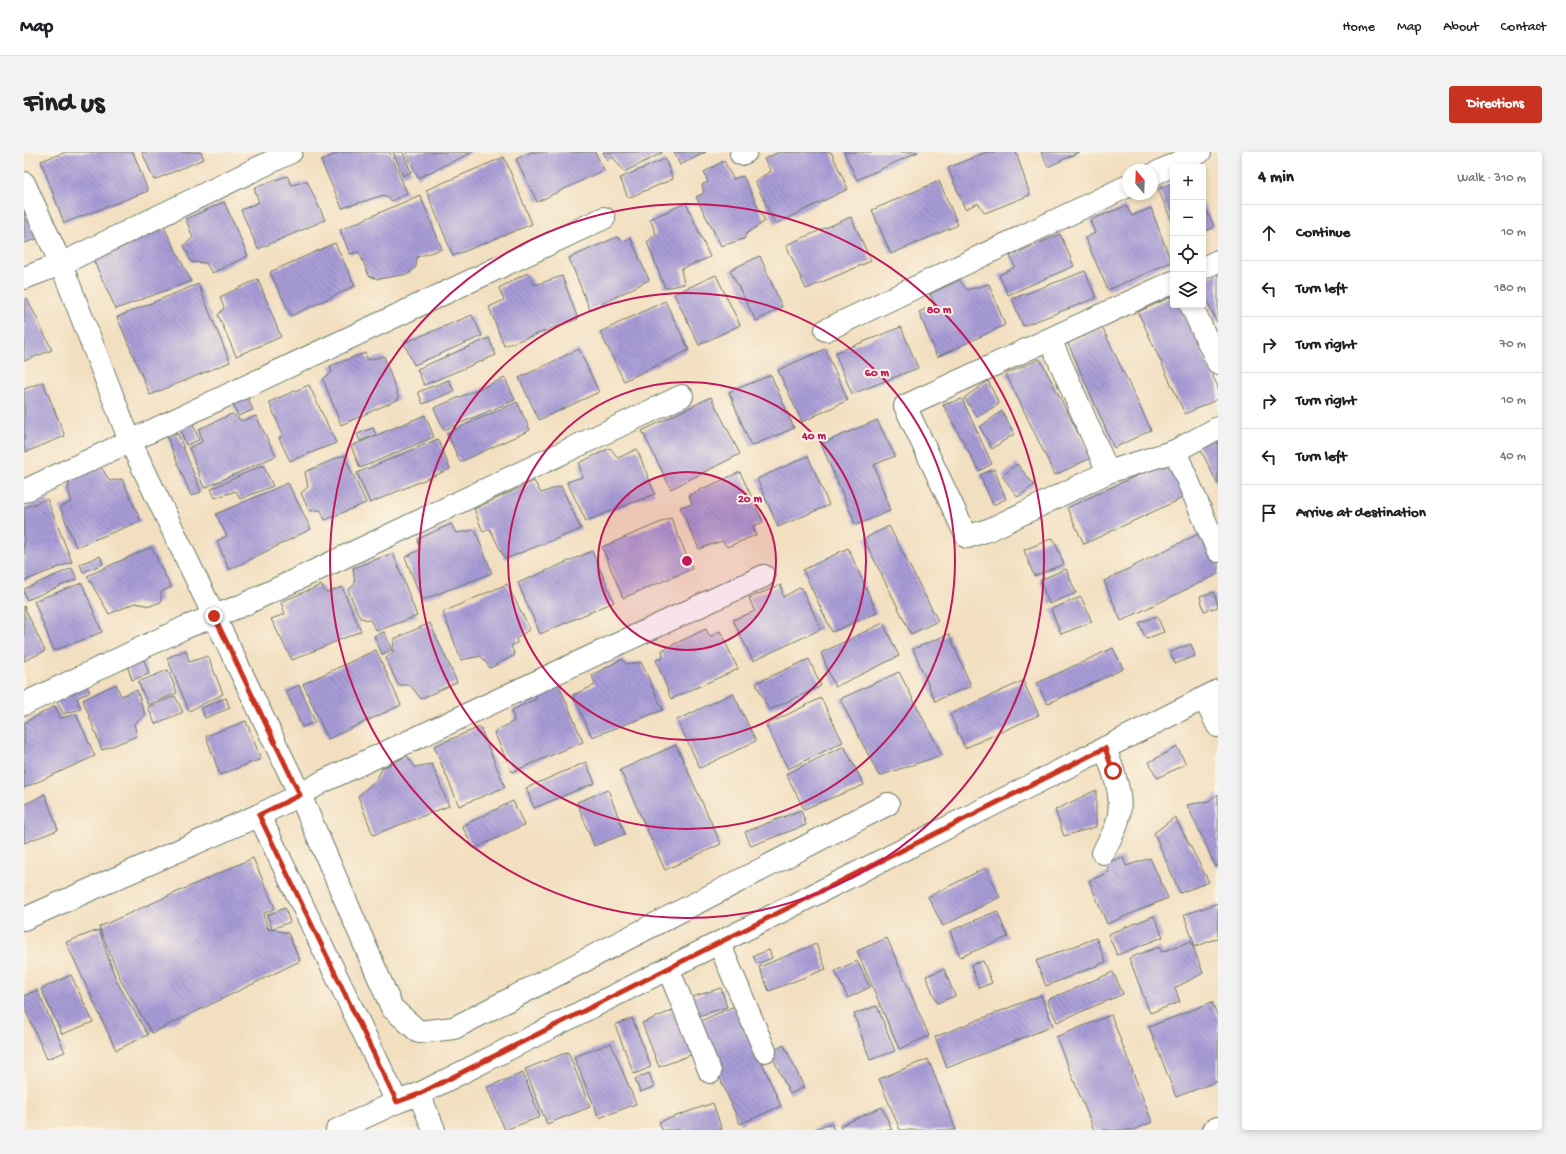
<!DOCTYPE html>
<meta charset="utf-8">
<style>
:root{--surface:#fff;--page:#f2f2f2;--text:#202124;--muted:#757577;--line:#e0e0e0;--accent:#c8321e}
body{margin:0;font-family:"Gochi Hand",sans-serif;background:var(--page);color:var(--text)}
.controls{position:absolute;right:12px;top:12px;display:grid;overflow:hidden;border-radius:4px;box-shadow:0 2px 6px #0003}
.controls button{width:36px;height:36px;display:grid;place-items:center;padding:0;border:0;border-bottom:1px solid var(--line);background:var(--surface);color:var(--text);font:20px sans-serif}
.compass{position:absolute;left:1098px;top:12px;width:36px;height:36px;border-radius:50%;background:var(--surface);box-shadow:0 2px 6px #0003;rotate:341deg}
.stop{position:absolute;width:12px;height:12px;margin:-9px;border:3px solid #c8321e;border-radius:50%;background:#fff}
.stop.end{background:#c8321e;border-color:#fff;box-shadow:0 1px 4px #0008}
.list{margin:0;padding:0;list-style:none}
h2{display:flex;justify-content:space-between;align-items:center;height:52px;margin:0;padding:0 16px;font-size:17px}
h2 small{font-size:13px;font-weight:400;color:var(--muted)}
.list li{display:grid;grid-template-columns:26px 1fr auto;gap:12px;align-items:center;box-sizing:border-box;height:56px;padding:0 16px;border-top:1px solid var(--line)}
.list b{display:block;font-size:15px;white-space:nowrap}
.list em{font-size:13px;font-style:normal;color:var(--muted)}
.icon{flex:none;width:22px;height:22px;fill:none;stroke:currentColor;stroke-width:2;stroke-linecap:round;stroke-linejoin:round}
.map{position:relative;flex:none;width:1194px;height:978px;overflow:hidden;border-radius:4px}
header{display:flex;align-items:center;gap:24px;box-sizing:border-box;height:56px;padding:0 20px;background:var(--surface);border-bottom:1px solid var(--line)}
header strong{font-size:19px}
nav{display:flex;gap:22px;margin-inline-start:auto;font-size:14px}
.intro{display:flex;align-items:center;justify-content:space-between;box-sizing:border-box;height:96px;padding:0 24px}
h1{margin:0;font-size:28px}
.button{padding:10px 18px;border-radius:4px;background:var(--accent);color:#fff;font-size:14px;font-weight:700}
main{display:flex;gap:24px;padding:0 24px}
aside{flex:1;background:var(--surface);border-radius:4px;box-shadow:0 2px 6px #0003}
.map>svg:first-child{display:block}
</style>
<header>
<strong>Map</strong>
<nav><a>Home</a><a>Map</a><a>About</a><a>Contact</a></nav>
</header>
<div class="intro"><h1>Find us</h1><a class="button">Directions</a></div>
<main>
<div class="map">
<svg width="1194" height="978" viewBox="0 0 1194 978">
<defs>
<pattern id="building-back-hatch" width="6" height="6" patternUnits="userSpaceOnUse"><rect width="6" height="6" fill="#a89bd7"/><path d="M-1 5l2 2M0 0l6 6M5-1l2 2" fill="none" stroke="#8880af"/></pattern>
</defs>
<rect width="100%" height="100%" fill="#fcf5e5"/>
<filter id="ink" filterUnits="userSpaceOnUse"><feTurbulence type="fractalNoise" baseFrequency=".025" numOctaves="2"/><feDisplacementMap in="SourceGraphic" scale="8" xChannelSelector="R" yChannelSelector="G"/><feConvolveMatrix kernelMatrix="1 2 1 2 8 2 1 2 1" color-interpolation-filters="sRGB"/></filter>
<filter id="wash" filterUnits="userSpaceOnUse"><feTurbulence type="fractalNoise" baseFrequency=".012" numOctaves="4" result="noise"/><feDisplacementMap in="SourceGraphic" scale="16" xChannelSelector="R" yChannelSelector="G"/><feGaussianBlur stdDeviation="0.9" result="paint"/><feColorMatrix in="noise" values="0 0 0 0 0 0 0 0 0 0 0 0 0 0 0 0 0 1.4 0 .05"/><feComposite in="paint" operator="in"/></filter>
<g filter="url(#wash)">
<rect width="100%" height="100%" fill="#f2dfc0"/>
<g id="blocks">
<g fill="url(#building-back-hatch)">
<polygon points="42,0 109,0 124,39 40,71 17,9"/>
<polygon points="118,0 177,0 180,7 130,28"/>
<polygon points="316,0 366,0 383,41 368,49 360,43 318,56 297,9"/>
<polygon points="369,0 379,0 387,20 379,24"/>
<polygon points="382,0 449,0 394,26"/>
<polygon points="507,0 571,0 580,18 513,50 492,7"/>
<polygon points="579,0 638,0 638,1 600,20 589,5 583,8"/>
<polygon points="650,0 682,0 656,13"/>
<polygon points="755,0 807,0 824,37 751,72 731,29 747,19 740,7"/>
<polygon points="820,0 894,0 833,28"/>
<polygon points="962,0 992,0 1006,43 961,61 954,51 941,57 924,16"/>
<polygon points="1017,0 1055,0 1024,15"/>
<polygon points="480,5 508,72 429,104 402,38"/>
<polygon points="641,7 649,27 604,46 596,26"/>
<polygon points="700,9 709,27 719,24 741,69 722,82 720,87 697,94 672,45 680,41 678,33 684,30 680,20"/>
<polygon points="263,24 268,33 283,29 301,68 234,97 217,58 235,50 230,36"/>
<polygon points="915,29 934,73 867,102 848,58"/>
<polygon points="1149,31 1149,72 1134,37"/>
<polygon points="396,43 418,97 393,105 392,115 384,122 354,127 345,124 335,100 326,102 316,78"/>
<polygon points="200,50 224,104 188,121 182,111 167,110 160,93 169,86 162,67"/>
<polygon points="1179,50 1190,75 1179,80"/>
<polygon points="662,51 686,105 657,117 660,132 641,136 623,90 632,82 626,67"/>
<polygon points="1102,54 1108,64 1127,56 1147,110 1084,138 1061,86 1071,81 1066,68"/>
<polygon points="0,56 13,87 0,91"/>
<polygon points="827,65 847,109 782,137 762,93"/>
<polygon points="138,71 167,129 92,157 67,103"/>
<polygon points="1036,82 1050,114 984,143 975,123 991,115 986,104"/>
<polygon points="593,85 599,90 606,85 625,128 566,158 545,106"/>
<polygon points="311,91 331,134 267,164 246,120"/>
<polygon points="736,104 758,155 732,169 706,118"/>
<polygon points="1061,119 1072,146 999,174 988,147"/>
<polygon points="503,121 511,133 538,124 554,167 480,194 465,155 480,148 475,136"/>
<polygon points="1194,121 1194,172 1179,140 1179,128"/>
<polygon points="692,123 716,173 675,193 650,142"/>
<polygon points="234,127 257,185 212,204 194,163 200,156 196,145"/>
<polygon points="935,128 943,138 965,132 981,173 913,205 895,160 911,153 906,142"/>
<polygon points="174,132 206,210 126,243 93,165"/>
<polygon points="1149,144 1149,153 1156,153 1194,235 1194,247 1161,262 1114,160"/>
<polygon points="3,146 28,198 0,209 0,148"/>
<polygon points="641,149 665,198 600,229 576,180"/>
<polygon points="448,163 458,184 390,213 380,191"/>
<polygon points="877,175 894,216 828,242 811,201"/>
<polygon points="1078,175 1127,278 1090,296 1044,191"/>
<polygon points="465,186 472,203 400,233 393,217"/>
<polygon points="555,197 575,240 515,268 495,226"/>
<polygon points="801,197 824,248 778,270 754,218"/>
<polygon points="341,201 344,208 360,204 375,247 317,273 299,227 308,220 306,214"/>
<polygon points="1016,207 1067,306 1031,323 982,222"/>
<polygon points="747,223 770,276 727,294 705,240"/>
<polygon points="481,226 491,248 420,278 410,256"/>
<polygon points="425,228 430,239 399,252 394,240"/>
<polygon points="964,229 975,252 953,265 940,246"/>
<polygon points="19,230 41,284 2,300 0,294 0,237"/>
<polygon points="285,233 312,291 266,309 255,286 259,283 245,250"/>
<polygon points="223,244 229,258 214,264 208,251"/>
<polygon points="687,245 716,302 647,337 618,279"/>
<polygon points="938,247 968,312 955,319 919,253"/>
<polygon points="493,250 506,278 436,310 423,281"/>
<polygon points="978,259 990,282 968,297 956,275"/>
<polygon points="208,262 218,269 232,264 252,304 180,336 165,296 178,290 175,277"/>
<polygon points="401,263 410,285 336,316 327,294"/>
<polygon points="853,268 871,304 850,313 866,359 832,373 797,292"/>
<polygon points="169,272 175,288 162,293 156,277"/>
<polygon points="349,276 352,283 336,289 333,282"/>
<polygon points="154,282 177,340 167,344 143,285"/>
<polygon points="1194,283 1194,333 1174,292"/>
<polygon points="414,287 426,317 346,351 333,321"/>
<polygon points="586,296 594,306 613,297 631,342 562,369 543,330 558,325 555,311"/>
<polygon points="320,303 342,351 301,368 297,358 285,359 277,341 284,335 281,320"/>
<polygon points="784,304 805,353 754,375 733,327"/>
<polygon points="1146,308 1163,344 1060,392 1043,356"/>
<polygon points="75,312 86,329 98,327 117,369 52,395 36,355 48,350 44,337 47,324"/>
<polygon points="993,312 1010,333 994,345 978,324"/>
<polygon points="239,313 249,334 216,347 212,339 191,346 187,337"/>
<polygon points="970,317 982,347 969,353 956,323"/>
<polygon points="716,320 739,370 729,374 732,383 703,395 698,389 675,397 656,355 668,352 665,343"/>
<polygon points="510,329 517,341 537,334 557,377 481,407 466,377 459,380 450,357"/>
<polygon points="264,331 287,377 205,418 193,389 203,384 192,362"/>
<polygon points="23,347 48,410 0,429 0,356"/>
<polygon points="647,366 668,417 599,446 578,395"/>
<polygon points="427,372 432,381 451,378 468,421 398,448 381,405 396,398 394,387"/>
<polygon points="865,374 914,469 887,482 840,387"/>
<polygon points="1178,380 1194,407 1194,422 1097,469 1080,429"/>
<polygon points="1029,386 1040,412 1010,424 1000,398"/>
<polygon points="127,395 147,435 137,440 137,450 126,454 111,451 85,462 63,424"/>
<polygon points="824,396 853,461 808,480 779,418"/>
<polygon points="568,399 590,450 516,482 494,431"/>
<polygon points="369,401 393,464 353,479 346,468 336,466 324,438 331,432 329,416"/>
<polygon points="76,404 79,412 59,420 56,412"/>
<polygon points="48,416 53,427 3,448 0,441 0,437"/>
<polygon points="1042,417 1052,441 1025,452 1016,428"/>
<polygon points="58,431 78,480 30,499 10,449"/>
<polygon points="483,432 506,477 492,487 493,491 487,494 491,503 466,516 457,504 437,508 419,460"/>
<polygon points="297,433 302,441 318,435 337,479 268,508 247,467 261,462 257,450"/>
<polygon points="757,433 759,445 777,435 797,477 729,509 709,468 731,459 725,446"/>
<polygon points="1190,440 1194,455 1180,459 1176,444"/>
<polygon points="1057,445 1068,470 1037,482 1027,457"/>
<polygon points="0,454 21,499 0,509"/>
<polygon points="1133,464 1140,480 1122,487 1115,471"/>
<polygon points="406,471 433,530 397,547 386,533 374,533 362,506 369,500 370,487"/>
<polygon points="859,471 875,504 811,535 797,501"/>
<polygon points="682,477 686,485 696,479 714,517 647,547 632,508 639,506 638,498"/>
<polygon points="360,480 368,498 358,502 350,484"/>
<polygon points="925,482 947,534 911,549 889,497"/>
<polygon points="1167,492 1171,504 1151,512 1146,500"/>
<polygon points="1089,496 1099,517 1023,552 1013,531"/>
<polygon points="162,498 165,510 184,504 199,542 165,559 143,506"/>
<polygon points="352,498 377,553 304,587 279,532"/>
<polygon points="598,507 602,512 617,510 639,558 568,585 549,543 571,533 568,523"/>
<polygon points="785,507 797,534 745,558 732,531"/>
<polygon points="120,508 125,522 108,528 103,513"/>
<polygon points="144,518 153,541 124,553 114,530"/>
<polygon points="875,520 918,603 855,624 816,547"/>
<polygon points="533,528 559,590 488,620 470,580 490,569 488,558 512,547 510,538"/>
<polygon points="999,529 1015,563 941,596 926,562"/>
<polygon points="61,532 66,540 53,546 57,557 39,562 30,542"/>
<polygon points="92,532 97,544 113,538 121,563 110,572 113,584 78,598 59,548"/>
<polygon points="275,533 291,570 278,575 262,539"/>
<polygon points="709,541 732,589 676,616 653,568"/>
<polygon points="151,544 159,560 131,572 124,555"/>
<polygon points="202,546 206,556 181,566 177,556"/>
<polygon points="797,546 819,590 764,617 742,573"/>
<polygon points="31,554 37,566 52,562 71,604 0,636 0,571"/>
<polygon points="222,569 237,607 196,623 182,584"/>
<polygon points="456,575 481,635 435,654 410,594"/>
<polygon points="652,593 697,692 641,718 596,618"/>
<polygon points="820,594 840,633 780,657 762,622"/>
<polygon points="1153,595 1162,612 1133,626 1125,610"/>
<polygon points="383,604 391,615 408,612 425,654 349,683 334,644 353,627 358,616"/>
<polygon points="562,610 571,631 510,656 502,636"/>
<polygon points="584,638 601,682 570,694 553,650"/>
<polygon points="1072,638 1072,675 1040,684 1031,658"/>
<polygon points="21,642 34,678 0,691 0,653"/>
<polygon points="1194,642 1194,714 1192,715 1163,653 1185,649"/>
<polygon points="489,649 500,673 450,697 438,674"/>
<polygon points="777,658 782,673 727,694 721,680"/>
<polygon points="1151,665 1185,730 1156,741 1130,681"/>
<polygon points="1099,705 1102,714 1126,706 1144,746 1083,772 1065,729 1085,720 1082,711"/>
<polygon points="229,706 251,756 239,762 244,777 264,781 276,809 128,881 98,831 75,775"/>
<polygon points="961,716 976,745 919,774 904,745"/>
<polygon points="1194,751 1194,786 1171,795 1160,763"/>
<polygon points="261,756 266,770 248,777 243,763"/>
<polygon points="973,759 984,785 936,805 926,779"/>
<polygon points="1130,764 1139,785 1093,803 1084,782"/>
<polygon points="75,778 92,828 124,883 92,898 42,790"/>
<polygon points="863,786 905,884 875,897 833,799"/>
<polygon points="1072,786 1082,810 1022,834 1012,809"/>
<polygon points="1167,789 1179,821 1151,836 1156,850 1126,861 1105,806 1135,795 1138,800"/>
<polygon points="792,792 802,817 745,839 735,815"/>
<polygon points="745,798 748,806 733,812 729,804"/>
<polygon points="833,809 846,835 824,846 811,819"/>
<polygon points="959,809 968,831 955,836 947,813"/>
<polygon points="920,817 931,844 913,851 902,824"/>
<polygon points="1089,820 1099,842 1033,870 1023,848"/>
<polygon points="47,823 69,870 38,882 17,837"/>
<polygon points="697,836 703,855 668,866 662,847"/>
<polygon points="13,838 41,900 23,907 0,855 0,844"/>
<polygon points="1017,843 1029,874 923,916 911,885"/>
<polygon points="1188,850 1194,865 1194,929 1152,945 1125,875"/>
<polygon points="713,853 757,954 716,972 672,871"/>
<polygon points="853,854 871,899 846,908 830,862"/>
<polygon points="655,856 672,901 635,915 618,871"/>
<polygon points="1087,863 1128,970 1109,978 1070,978 1032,885"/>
<polygon points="608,866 627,915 610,922 591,873"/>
<polygon points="587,891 612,952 575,966 550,905"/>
<polygon points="760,893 780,935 766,942 746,900"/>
<polygon points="544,900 566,955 523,972 501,917"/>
<polygon points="904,907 932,978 876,978 855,927"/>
<polygon points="499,921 516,965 481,978 463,935"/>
<polygon points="625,921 630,935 616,940 611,927"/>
<polygon points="689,951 698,978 638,978 635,970"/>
<polygon points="858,955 868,978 818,978 816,974"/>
<polygon points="807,971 810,978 788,978"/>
</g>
</g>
</g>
<g filter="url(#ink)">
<use href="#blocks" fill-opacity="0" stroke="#697665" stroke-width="1"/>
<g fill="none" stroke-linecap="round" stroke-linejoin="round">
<g stroke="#697665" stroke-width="24">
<g id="minor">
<polyline points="717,2 722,0"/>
<polyline points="1128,23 1176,0"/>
<polyline points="0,31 37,112 106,289 276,643 368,856 395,880 430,876 864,652"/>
<polyline points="1179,116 1194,109"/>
<polyline points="0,126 37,112 267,0"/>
<polyline points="1149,130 881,254 943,385 967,377 1084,320 1151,299 1194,276"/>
<polyline points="1167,153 1194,211"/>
<polyline points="802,178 1104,34"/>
<polyline points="1026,187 1084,320"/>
<polyline points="1151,299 1194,399"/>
<polyline points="0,339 580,66"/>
<polyline points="1180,546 1194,574"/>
<polyline points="0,552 162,475 219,453 658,244"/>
<polyline points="235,663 373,950"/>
<path d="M1079 701C1083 692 1088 684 1092 675 1102 648 1090 622 1081 596"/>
<polyline points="0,767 235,663 276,643 300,629 740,424"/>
<polyline points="695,791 741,899"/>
<polyline points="644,816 686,920"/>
<polyline points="395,942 410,978"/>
<polyline points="313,978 373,950 395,942 1194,539"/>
<polyline points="1189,978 1194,976"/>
</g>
</g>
<use href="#minor" stroke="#fff" stroke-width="22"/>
</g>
</g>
<g fill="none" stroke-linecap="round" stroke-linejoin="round" filter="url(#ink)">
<polyline stroke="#c8321e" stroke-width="5" points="190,464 276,643 235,663 373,950 395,942 1081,596 1089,619"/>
</g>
<circle cx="663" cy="409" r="89" fill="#c2185b" fill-opacity=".12"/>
<g fill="none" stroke="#c2185b" stroke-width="2">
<circle cx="663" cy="409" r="89"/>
<circle cx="663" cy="409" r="179"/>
<circle cx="663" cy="409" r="268"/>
<circle cx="663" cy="409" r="357"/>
</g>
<circle cx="663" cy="409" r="6" fill="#c2185b" stroke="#fcf5e5" stroke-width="2"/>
<g font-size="12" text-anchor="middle" font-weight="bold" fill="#c2185b" stroke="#fcf5e5" stroke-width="4" stroke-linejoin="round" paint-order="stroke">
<text x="915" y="161">80 m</text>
<text x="853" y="224">60 m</text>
<text x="790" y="287">40 m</text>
<text x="726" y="350">20 m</text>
</g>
</svg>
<div class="controls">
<button>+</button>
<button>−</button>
<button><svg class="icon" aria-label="locate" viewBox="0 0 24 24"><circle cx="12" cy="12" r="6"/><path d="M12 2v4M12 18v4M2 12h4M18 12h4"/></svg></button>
<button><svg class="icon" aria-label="layers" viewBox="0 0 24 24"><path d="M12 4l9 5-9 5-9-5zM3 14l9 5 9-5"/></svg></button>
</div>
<svg class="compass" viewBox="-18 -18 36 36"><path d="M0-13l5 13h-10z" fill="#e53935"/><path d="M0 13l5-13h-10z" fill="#757577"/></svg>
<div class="stop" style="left:1089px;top:619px"></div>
<div class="stop end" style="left:190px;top:464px"></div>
</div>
<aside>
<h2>4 min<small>Walk · 310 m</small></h2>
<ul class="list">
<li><svg class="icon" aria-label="ahead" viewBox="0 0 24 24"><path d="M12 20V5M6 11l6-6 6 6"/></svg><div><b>Continue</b></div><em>10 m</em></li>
<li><svg class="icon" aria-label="left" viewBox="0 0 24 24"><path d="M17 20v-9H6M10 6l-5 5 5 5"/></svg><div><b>Turn left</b></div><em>180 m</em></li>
<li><svg class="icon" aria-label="right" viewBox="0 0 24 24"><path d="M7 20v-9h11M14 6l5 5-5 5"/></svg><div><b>Turn right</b></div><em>70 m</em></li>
<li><svg class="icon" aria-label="right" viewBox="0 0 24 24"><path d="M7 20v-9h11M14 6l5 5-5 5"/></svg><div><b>Turn right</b></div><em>10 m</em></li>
<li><svg class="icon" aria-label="left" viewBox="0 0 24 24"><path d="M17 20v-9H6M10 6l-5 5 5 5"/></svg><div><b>Turn left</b></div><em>40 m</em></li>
<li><svg class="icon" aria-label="arrive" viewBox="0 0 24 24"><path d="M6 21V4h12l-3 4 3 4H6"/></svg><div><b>Arrive at destination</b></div></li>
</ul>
</aside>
</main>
